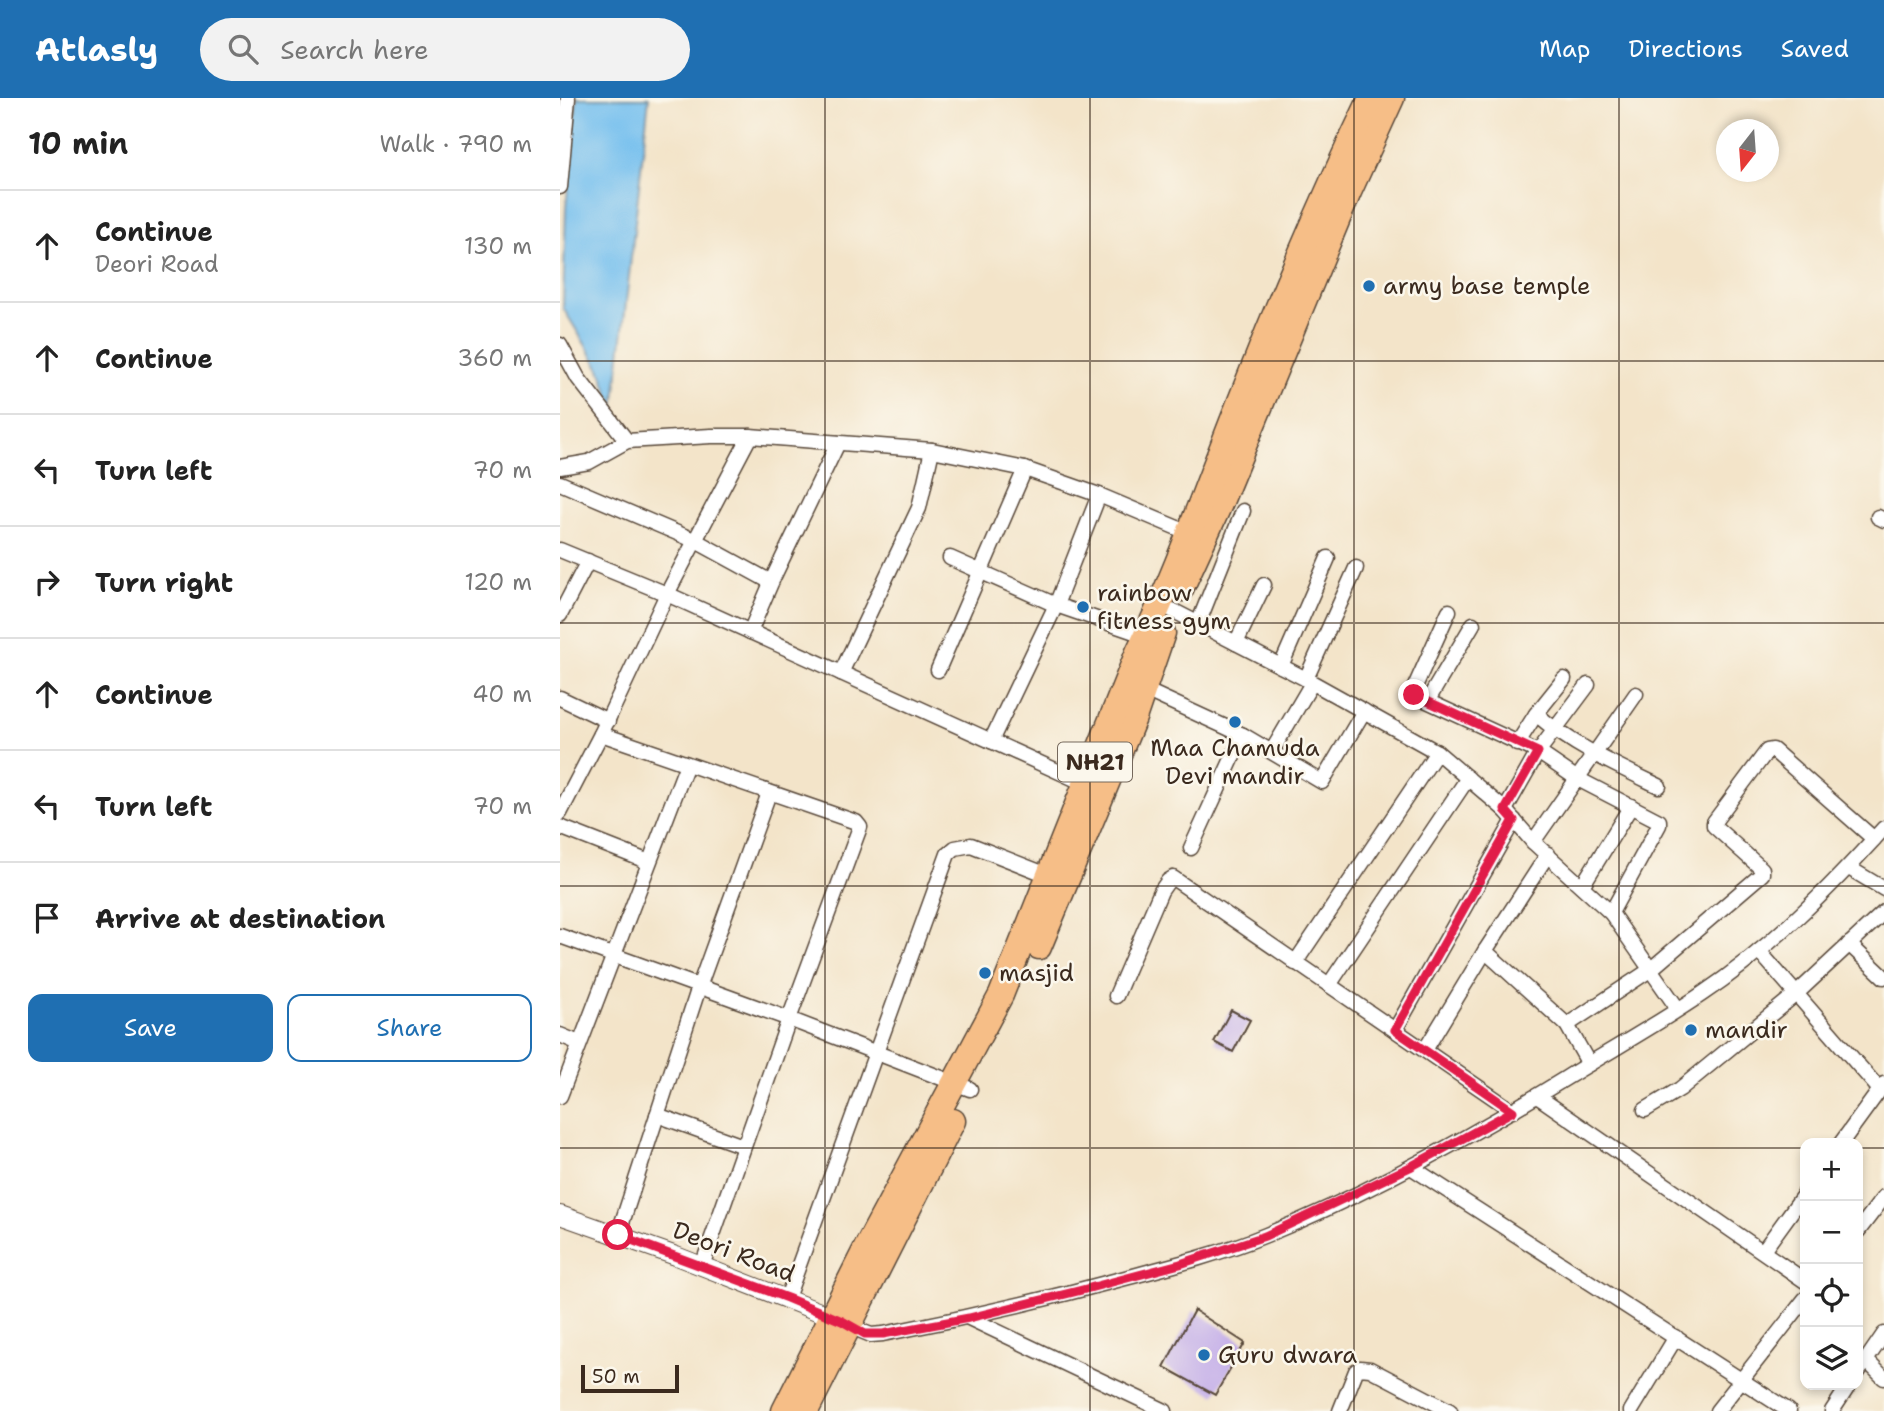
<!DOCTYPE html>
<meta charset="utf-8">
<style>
:root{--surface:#fff;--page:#f2f2f2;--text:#222;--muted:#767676;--line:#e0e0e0;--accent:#1f6fb2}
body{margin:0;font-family:"Shantell Sans",sans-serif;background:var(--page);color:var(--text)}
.controls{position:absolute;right:21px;bottom:21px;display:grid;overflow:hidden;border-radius:14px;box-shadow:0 4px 10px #0003}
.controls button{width:63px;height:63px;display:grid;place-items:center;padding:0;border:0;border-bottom:2px solid var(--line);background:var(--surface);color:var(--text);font:35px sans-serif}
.compass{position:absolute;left:1156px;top:21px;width:63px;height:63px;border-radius:50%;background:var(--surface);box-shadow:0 4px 10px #0003;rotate:197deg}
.scale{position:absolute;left:21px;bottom:18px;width:98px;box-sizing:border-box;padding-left:7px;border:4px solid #3b2a1e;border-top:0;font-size:19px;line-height:24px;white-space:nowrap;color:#3b2a1e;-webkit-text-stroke:5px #fbf7ec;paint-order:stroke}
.stop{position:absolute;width:21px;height:21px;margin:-16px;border:5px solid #e11d48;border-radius:50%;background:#fff}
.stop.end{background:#e11d48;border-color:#fff;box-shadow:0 2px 7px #0008}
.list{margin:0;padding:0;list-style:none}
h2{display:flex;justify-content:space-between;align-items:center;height:91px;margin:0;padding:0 28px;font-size:30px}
h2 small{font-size:23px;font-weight:400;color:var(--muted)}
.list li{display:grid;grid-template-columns:46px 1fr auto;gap:21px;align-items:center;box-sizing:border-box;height:112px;padding:0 28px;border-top:2px solid var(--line)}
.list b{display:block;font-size:26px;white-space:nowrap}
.list p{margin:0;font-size:23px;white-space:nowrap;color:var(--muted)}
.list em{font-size:23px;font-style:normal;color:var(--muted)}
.actions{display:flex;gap:14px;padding:21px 28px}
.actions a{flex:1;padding:16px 0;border:2px solid var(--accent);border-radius:14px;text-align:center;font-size:24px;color:var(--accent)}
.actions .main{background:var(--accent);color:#fff}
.icon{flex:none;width:38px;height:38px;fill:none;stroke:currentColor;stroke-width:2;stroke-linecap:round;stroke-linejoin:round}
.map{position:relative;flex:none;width:1324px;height:1313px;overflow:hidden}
header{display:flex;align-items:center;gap:42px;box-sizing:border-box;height:98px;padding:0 35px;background:var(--accent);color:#fff}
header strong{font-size:33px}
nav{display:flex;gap:38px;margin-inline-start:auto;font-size:24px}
.search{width:490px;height:63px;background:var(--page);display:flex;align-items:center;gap:18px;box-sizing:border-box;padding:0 24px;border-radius:38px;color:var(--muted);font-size:26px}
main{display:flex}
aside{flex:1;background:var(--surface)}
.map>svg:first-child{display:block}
</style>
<header>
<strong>Atlasly</strong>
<div class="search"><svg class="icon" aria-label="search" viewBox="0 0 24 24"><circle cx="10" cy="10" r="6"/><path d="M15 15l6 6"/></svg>Search here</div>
<nav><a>Map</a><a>Directions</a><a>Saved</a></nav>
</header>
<main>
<aside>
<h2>10 min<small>Walk · 790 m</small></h2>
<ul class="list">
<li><svg class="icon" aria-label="ahead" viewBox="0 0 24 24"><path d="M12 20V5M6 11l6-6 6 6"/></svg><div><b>Continue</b><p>Deori Road</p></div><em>130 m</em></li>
<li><svg class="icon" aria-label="ahead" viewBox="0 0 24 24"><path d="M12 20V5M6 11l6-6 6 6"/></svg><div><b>Continue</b></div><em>360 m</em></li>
<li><svg class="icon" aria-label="left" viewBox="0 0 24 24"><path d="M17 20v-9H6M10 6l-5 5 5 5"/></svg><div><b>Turn left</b></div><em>70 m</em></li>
<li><svg class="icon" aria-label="right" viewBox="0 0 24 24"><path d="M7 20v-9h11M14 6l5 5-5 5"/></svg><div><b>Turn right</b></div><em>120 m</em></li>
<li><svg class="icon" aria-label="ahead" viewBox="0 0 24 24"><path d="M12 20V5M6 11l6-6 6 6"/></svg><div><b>Continue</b></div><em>40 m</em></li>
<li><svg class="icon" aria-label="left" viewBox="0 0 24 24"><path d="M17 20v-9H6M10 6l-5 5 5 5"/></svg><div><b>Turn left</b></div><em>70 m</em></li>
<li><svg class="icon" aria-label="arrive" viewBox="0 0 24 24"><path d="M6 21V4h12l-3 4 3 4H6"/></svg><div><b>Arrive at destination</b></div></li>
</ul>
<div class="actions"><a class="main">Save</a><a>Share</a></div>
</aside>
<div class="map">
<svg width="1324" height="1313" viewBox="0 0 1324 1313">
<rect width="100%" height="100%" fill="#fbf7ec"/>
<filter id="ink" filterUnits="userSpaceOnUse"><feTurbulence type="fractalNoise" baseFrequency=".0143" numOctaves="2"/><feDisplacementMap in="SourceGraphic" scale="14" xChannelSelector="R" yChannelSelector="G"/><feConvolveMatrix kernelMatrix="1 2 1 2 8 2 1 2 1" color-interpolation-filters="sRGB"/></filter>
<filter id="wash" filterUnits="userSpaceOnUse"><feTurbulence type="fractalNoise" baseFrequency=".00686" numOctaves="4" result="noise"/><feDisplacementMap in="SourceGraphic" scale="28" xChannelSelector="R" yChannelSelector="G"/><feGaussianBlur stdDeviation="1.57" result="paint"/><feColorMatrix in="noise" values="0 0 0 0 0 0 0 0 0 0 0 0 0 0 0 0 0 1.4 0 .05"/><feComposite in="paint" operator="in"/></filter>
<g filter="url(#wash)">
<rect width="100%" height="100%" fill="#f3e4c9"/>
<polygon fill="#75bfee" stroke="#587486" stroke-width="2" points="17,0 89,0 54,311 40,271 3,210 6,109"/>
<g id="blocks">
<g fill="#c3ade8">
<polygon points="671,912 690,922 673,954 654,944"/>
<polygon points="634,1212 685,1245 655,1297 604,1269"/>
</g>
</g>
</g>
<g filter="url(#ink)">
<use href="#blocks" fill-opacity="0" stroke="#574638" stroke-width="2"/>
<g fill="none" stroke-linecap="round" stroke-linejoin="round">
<g stroke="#574638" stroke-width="17">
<g id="minor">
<polyline points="0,89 8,0"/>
<polyline points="0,247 18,280 67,343"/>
<polyline points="0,369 29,364 67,343 151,338 190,338 372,352 465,371 539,397 634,437"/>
<polyline points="0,385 136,443 211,484"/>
<polyline points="1318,419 1324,422"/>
<polyline points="0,452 107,496 526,686"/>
<polyline points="390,460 496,507 586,538"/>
<polyline points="612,512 746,581 877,654 945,712 973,744 1051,815 1118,911"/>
<polyline points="889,513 853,593 854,597 978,654 1016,680 1099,723 1099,727 1051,815"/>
<polyline points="0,517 28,463"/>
<polyline points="638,526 683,413"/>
<polyline points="190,534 214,478 278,345"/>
<polyline points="676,545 704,487"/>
<polyline points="721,568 768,460"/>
<polyline points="378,572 465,371"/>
<polyline points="281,575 359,410 372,352"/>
<polyline points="746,581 796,470"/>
<path d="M1004 581 976 616C1013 648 1055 667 1099 688"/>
<polyline points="583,591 683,637 762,684 804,613"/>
<polyline points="0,600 48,623"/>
<polyline points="868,602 913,526"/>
<polyline points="41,636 296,724 300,729 229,921 142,1168"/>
<polyline points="431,643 496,507 539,397"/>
<polyline points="957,646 976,616"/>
<polyline points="712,653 752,585"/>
<polyline points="945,712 978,654 1028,587"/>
<polyline points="0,715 41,636 107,496 190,338"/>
<polyline points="0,729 89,764"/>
<polyline points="973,744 1076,596"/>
<polyline points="631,750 683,637"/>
<polyline points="1289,770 1324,791"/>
<polyline points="1022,788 1071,708"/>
<polyline points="0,838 229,921 410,991"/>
<polyline points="1289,846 1324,879"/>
<polyline points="925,853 1007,927 1029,966"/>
<polyline points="1199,853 1320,992"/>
<polyline points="735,865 877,654"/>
<polyline points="769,887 908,680"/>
<polyline points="556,898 601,793 608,783 613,780 953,1013"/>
<polyline points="1007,927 1090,872 1202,776 1202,771 1154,728 1154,724 1207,653 1213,652 1314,741"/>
<polyline points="835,932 954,722"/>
<polyline points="0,937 19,945"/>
<polyline points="865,952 925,853 988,756"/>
<polyline points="0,998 127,666"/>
<polyline points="977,998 1245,1183"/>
<polyline points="1085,1012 1120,991 1236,896 1324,814"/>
<polyline points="97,1017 183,1048"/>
<polyline points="1281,1045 1324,986"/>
<polyline points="851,1069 1229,1313"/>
<polyline points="1298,1133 1324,1099"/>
<polyline points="58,1137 139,889 209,695"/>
<polyline points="1203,1153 1245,1095"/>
<polyline points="227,1200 388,756 395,750 411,747 490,778"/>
<polyline points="409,1220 605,1313"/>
<path d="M289 1228 311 1237 323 1236C406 1220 488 1201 569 1179 615 1167 662 1155 706 1137 810 1095 910 1039 1006 980 1051 952 1098 926 1142 896 1210 851 1270 790 1324 730"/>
<polyline points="1306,1262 1324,1280"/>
<polyline points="1298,1274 1324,1236"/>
<polyline points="780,1313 796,1273 800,1270 810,1271 890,1313"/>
<polyline points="1071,1313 1116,1239"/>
<polyline points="1157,1313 1245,1201"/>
<polyline points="1272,1313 1289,1287"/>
</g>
</g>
<g stroke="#574638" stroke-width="20">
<polyline id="tertiary" points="0,1117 116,1158 280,1222"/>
</g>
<g stroke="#574638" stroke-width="27">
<g id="trunk">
<polyline points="621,491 660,406 789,94 832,0"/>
<polyline points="479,849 574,620 603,535"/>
<path d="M224 1313 308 1146 441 897 578 554C619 469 649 380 684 293 723 193 765 96 811 0"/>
<polyline points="246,1313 393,1023"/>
</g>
</g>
<use href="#minor" stroke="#fff" stroke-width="14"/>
<use href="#tertiary" stroke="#fff" stroke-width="18"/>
<use href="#trunk" stroke="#f6be87" stroke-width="24"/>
</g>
</g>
<g fill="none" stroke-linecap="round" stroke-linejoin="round" filter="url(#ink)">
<polyline stroke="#e11d48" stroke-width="9" points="58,1137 227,1200 282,1223 305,1236 323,1236 409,1220 522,1192 620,1166 705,1138 850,1069 953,1013 835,932 954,722 945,712 978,654 854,597"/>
</g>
<path fill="none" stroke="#3b2a1e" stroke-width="2" stroke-opacity="0.55" d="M265 0V1313M530 0V1313M794 0V1313M1059 0V1313M0 263H1324M0 525H1324M0 788H1324M0 1050H1245M1298 1050H1324"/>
<g fill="#1f6fb2" stroke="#fbf7ec" stroke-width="2.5">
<circle cx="809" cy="188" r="7"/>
<circle cx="523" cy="509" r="7"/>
<circle cx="675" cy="624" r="7"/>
<circle cx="425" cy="875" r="7"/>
<circle cx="1131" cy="932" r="7"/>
<circle cx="644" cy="1257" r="7"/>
</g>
<g text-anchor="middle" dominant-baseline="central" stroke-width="5" stroke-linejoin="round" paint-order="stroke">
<rect fill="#fbf7ec" stroke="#75685c" stroke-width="2" x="498" y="644.5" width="74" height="39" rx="5"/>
<g font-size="23" font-weight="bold" fill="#3b2a1e">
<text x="535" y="664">NH21</text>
</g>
<g font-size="24" fill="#3b2a1e" stroke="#fbf7ec" text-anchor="start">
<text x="823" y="188">army base temple</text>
<text x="537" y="495">rainbow<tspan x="537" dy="28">fitness gym</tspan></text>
<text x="675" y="650" text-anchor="middle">Maa Chamuda<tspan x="675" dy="28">Devi mandir</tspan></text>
<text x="439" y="875">masjid</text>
<text x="1145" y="932">mandir</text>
<text x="658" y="1257">Guru dwara</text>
</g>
<g font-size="24" fill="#3b2a1e" stroke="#fbf7ec">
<text transform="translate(174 1154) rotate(21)">Deori Road</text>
</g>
</g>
</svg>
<div class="controls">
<button>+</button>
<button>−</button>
<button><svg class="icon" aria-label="locate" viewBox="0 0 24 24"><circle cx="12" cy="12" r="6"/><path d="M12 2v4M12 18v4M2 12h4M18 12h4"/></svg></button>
<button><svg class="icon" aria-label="layers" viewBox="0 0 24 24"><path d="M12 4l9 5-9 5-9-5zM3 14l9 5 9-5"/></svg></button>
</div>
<svg class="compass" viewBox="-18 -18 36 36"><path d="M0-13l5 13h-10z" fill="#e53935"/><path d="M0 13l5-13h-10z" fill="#767676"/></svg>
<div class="scale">50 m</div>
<div class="stop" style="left:58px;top:1137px"></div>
<div class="stop end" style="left:854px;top:597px"></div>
</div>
</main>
